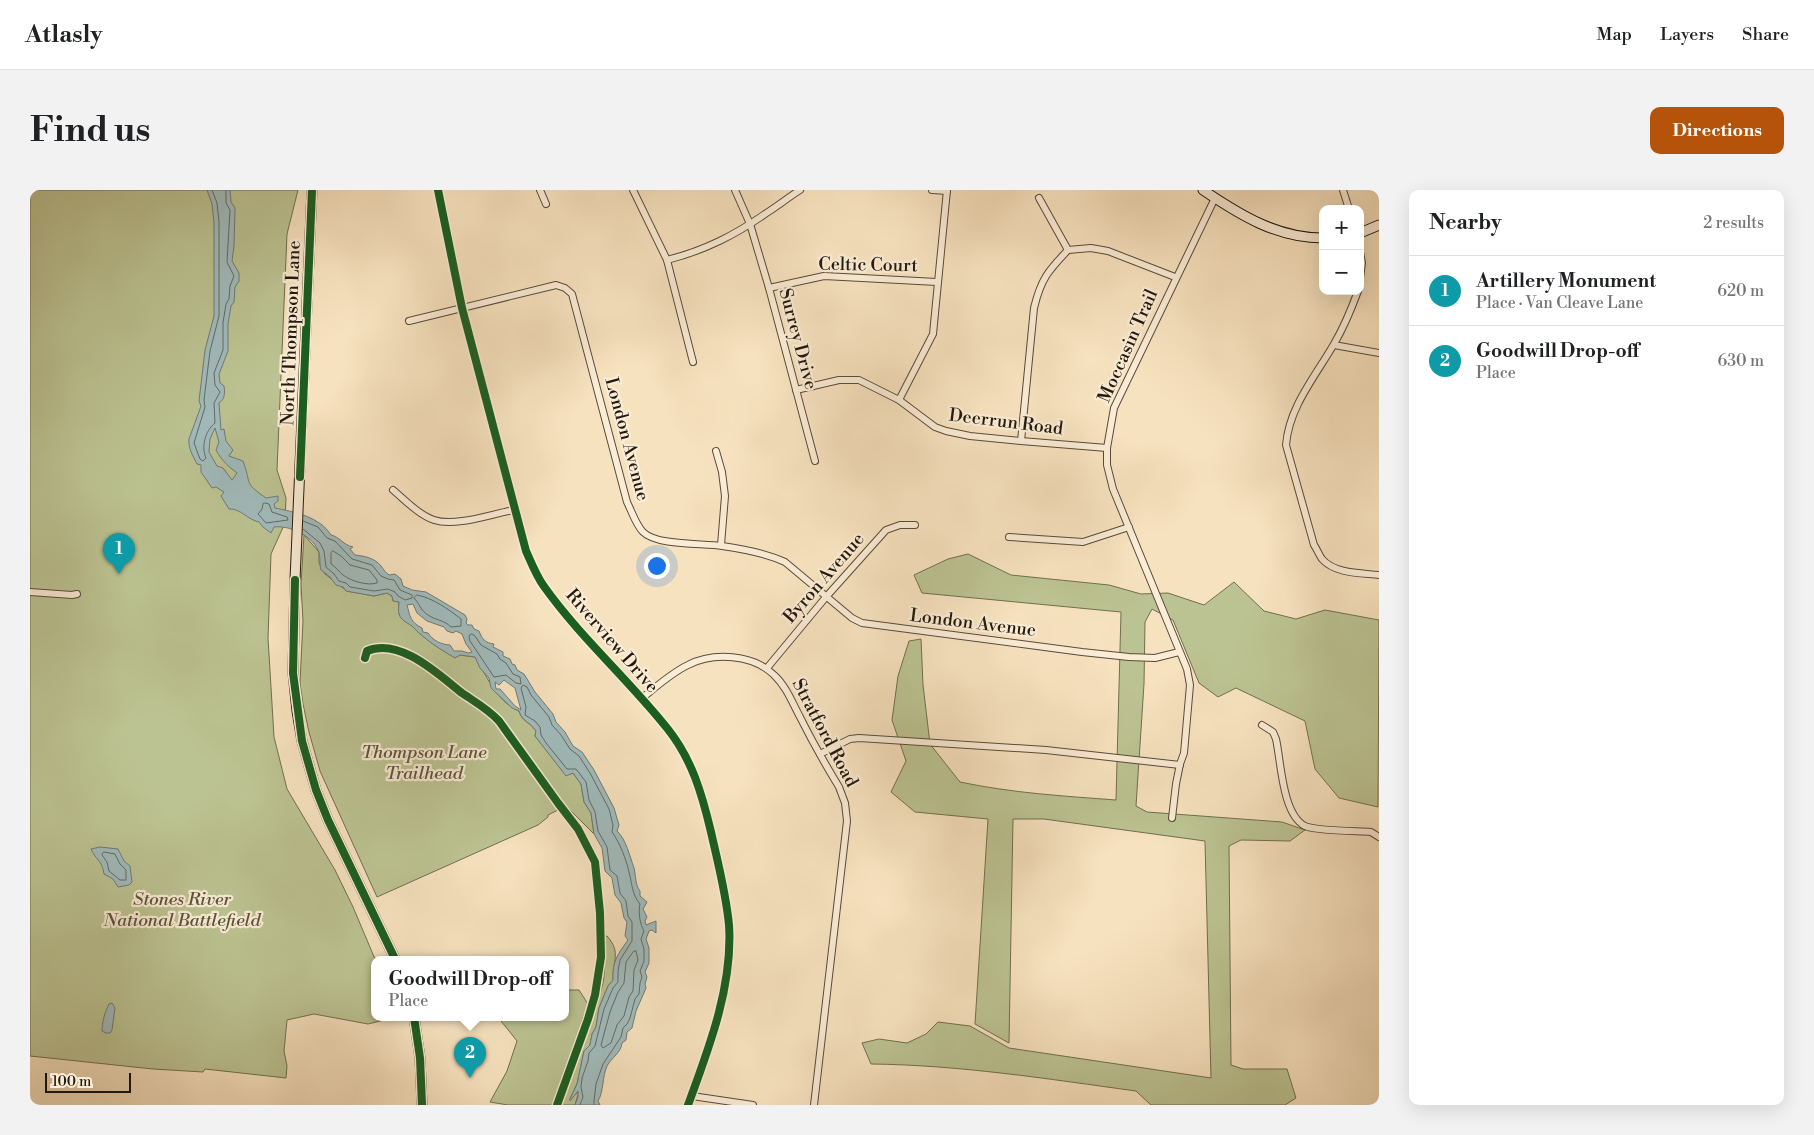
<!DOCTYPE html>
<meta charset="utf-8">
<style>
:root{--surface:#fff;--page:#f2f2f2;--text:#202124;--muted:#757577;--line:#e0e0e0;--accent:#b45309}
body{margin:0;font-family:"Libre Bodoni",serif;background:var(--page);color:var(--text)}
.controls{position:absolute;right:15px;top:15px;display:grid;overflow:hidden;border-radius:10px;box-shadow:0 5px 20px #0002}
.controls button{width:45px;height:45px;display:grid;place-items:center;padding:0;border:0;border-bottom:1px solid var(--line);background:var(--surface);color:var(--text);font:25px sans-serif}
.scale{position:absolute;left:15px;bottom:12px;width:86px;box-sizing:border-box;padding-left:5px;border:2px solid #23190d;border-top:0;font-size:14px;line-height:18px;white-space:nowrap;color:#23190d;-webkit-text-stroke:4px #faecd5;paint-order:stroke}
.you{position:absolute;left:626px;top:375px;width:18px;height:18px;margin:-12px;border:4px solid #fff;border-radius:50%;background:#1a73e8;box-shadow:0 0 0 8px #1a73e833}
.badge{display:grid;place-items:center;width:32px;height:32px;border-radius:50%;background:var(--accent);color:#fff;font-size:16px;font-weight:700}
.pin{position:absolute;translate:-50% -41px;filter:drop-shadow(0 1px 2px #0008)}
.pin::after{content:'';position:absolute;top:26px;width:18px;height:15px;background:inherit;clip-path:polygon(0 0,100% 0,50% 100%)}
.popup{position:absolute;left:341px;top:766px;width:198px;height:65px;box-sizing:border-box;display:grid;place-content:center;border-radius:10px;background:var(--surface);filter:drop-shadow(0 1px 4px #0005);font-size:16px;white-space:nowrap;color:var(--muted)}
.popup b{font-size:19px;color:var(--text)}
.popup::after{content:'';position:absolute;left:50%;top:100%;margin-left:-10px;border:10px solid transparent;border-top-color:var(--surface)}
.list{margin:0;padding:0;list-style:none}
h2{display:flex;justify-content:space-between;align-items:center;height:65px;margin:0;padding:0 20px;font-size:21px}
h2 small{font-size:16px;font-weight:400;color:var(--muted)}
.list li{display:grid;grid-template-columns:32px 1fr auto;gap:15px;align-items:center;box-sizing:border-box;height:70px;padding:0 20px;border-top:1px solid var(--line)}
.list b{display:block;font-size:19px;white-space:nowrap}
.list p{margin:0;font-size:16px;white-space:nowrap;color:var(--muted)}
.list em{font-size:16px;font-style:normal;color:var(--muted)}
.map{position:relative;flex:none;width:1349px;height:915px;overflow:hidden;border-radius:10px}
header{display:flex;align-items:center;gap:30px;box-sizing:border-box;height:70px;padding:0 25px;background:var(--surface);border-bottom:1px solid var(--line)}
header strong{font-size:24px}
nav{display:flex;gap:28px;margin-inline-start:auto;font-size:18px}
.intro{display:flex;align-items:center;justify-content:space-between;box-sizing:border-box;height:120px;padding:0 30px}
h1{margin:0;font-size:35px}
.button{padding:12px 22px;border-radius:10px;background:var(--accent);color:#fff;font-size:18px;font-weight:700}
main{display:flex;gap:30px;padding:0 30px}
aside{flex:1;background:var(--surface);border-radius:10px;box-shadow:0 5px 20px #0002}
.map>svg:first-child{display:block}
</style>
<header>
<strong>Atlasly</strong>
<nav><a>Map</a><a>Layers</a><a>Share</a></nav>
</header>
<div class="intro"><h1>Find us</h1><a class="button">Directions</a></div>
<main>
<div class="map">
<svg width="1349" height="915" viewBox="0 0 1349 915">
<rect width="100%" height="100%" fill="#f7e2bf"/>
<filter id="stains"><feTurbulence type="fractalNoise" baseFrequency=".004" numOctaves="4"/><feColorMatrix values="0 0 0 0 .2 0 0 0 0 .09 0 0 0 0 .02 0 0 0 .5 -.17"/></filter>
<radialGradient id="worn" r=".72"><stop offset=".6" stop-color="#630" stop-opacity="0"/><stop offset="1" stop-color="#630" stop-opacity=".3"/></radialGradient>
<g fill="#bcc392" stroke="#706e50">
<polygon points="0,0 268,0 257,44 247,280 256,308 255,333 241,364 238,448 244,547 257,599 305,680 323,717 345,769 345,827 362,828 338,834 284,824 257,830 254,861 257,876 256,888 175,879 173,882 123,879 0,866"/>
<path d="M274 345 289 362V373L295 384 317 401 344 406 357 403 362 406 363 411 369 412C369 416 368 421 369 424 372 432 379 432 383 437 395 449 409 459 425 467L430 465 445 467C457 486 466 511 489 521 492 532 500 532 506 541L505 546 536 585 543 583 551 594 554 612 561 623 564 644 536 616 518 625V627L508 635 347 707 290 581 279 542 273 514 270 493 273 431 271 394Z"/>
<path d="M938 364 981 385 1079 395 1111 404 1138 403 1174 415 1204 392 1234 421 1266 429 1295 420 1349 430 1348 617 1309 608 1285 579 1275 531 1206 498 1188 507 1169 493 1143 430 1122 419 1115 432 1114 494 1106 616 1117 622 1252 632 1275 640 1260 651 1211 650 1199 656 1201 875 1213 879H1257L1266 908 1255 915H1121L1106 901C1018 889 930 875 841 874L832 853 849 849 877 853 896 844 908 832 940 836 979 858 1181 888 1175 651 1014 629H983L979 853 945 834 958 629 885 622 861 602 876 571 862 530 868 486 879 451 891 449 893 495 900 554 930 592C982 603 1033 606 1086 610L1091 422 892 403 884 385 918 369Z"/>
<path d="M577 746C592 763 582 771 583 790L578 796 569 818 566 837 562 844 560 855 554 861 547 894 540 909 543 907 549 901 545 915H532C542 873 563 834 573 793 576 777 573 762 573 747Z"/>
<polygon points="535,800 549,800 558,814 522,915 478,915 460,912 477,881 487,851 471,831 474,827 535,827"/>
</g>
<g fill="#a1bbbc" stroke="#6f7a76" fill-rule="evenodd">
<path d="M177 0H200L201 12 205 18 204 56 202 71 209 83V91L205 97 204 112 201 116 198 134V161L189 184 190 193 194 196C195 203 195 209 189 213L191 240 194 239 196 251 203 260 199 266 213 271C222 295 213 292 236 308L248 306V311L244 314 245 318C265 322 290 327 301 345 310 347 313 355 323 357L320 359 325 365C334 366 345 368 351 376 354 380 355 382 359 385L365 384 371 389 373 396 382 400 396 402 435 425 437 429 436 433 438 435H442L444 439 449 441C452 449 455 453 464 454L463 457 473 462V466L480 469 482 474 485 475 487 480 494 484 505 502 523 524 526 532 535 542 543 556 552 562 564 580 584 618 589 635 587 641C596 649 600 667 604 678 606 686 605 695 610 701V706L617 712 613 719 617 727 615 731 616 735 626 731V743L622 740 619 741 616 749 619 758V773L615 782 617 787 615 794 616 798 606 821 602 838 597 842 596 850 592 853C591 863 582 867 577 876 572 887 574 901 568 911L570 915H545L548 907V901L540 911V909L547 894 554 861 560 855 562 844 566 837 569 818 578 796 583 790C582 771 588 764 598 750L595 746 597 732 594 728 591 713 585 705 582 688 575 681 572 658 564 644 561 623 554 612 551 594 543 583 536 586 505 546 506 541C500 532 492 531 489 521L482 518 461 498 459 488 450 478 445 467 430 465 425 468C410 459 395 450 383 437 379 433 372 432 369 424 368 421 369 416 369 412L363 411 362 406 357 403 344 406 316 401 313 397 306 395 300 387 291 380C289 373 291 365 288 360 281 345 259 335 244 337L241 343 233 337 229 332C218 330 210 318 199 319L191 306 194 302 186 297 182 298 171 282V275L167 274C163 266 158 258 159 249L171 216 169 211 175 160 184 126V33L182 14ZM185 238 189 252 186 260C191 270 199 277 207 283L202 290 193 278 187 276 179 262 180 249ZM383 414 387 423 397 431 414 437 417 441 423 443 426 441 432 444 436 454 442 462 438 463 432 461H424L420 455C412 455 402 450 398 443L393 442 392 438C380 432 380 426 377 415ZM474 490 485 498 491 520 485 516 470 499H466L465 492 469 495Z"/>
<path d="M70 657 88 659 94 671 100 676 102 692 99 695 88 697 83 689 74 684C72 670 65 669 61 659Z"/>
<path d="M82 813 85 818 82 840 80 843H76L72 841C72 832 75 822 79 814Z"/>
</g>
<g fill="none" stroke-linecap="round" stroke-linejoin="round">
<g stroke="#626a64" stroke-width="1">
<path d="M182 0 187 13 189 32V126L180 161 174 210 175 217 164 253 170 269 173 271 176 268C171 257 175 241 185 233L184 213 190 202 185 195 184 183 193 160V133L196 114 199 109 200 96 204 86 197 72 200 20 196 13V0"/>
<polygon points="235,313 239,314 242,322 257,327 258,330 236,333 228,324 232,319 233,314"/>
<polyline points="273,339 290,353 294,361 296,377 304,384 309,391 316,393 320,397 344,401 358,399 365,402 368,406 375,410 382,408 382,405 370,400 364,390 358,389 351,386 342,375 322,369 305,351 297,348 288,337 273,331"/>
<path d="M303 361 311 366 320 375 339 380 347 390V393C337 396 321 391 313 385 309 382 306 377 301 374V363Z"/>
<path d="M387 405C403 408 418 419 431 429V436L421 437C414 430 405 430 398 425 390 420 390 414 384 408Z"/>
<polygon points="442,444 445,446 451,455 467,464 470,469 476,473 483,484 490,487 491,494 486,493 476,485 464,487 440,451 439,446"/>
<polygon points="74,662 85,664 90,674 96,680 96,690 90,690 79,681 77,672 72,665"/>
<polygon points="606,761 608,770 604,780 603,801 599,807 594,826 587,835 581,853 573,858 571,855 580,822 588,802 594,793 596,772 603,762"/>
<path d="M550 915 553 907 551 897 552 888 558 871 559 863 565 856 574 819 583 798 588 792V781L590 770 602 751V732L598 726 596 711 590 703 587 686 580 680 577 657 568 641 565 622 559 610 556 592 546 579H537L516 553 511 545 510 537 505 531 495 525 496 517 491 498 493 495 497 497 501 505 519 527 522 535 531 545 540 559 549 566 560 583 579 619 583 635 582 642C590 653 596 669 599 682 602 693 602 705 610 714 608 721 610 735 614 741L611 749 614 759V771L610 781 612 787 610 793 609 804 605 809 600 828 597 834 593 838 591 847 573 874 566 894 564 911V915"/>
</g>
<g stroke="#584b3a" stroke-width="8">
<g id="street">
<path d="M408 0 432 118 496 361C501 372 506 385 513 395 549 446 598 489 637 538 662 569 672 604 681 642 688 673 696 703 699 735 703 796 679 858 658 915"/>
<polyline points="510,0 516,14"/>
<polyline points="603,0 637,70 663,172"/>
<polyline points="705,0 720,34 739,98 785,271"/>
<polyline points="902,0 917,1"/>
<polyline points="1313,0 1319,19"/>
<polyline points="1009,8 1038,60"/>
<polyline points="1330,62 1332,73 1330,88"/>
<path d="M637 70C676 60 705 45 738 22 749 15 759 7 770 0"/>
<polyline points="739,98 794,86 907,92"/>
<path d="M1328 101C1321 120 1314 137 1304 154 1285 187 1259 217 1256 255L1284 355C1287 359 1289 365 1292 369 1305 384 1331 383 1349 385"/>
<path d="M379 131 526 95 535 98 542 104 597 312C602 322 606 335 613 342 627 356 673 353 692 356 714 359 735 363 755 372L822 428 832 433 1052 462 1099 467 1125 468 1149 462"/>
<polyline points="1304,155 1349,163"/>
<polyline points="766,200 809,190 829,190 869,210 905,237 916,241 940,246 991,251 1077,258"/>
<polyline points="869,210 903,144 917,0"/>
<path d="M991 251 1004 118C1011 89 1018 81 1038 60L1061 58 1078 61 1145 87"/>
<polyline points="686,261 692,282 695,306 691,355"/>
<path d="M363 300C375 310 389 325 404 330 426 337 461 324 484 320"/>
<polyline points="979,347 1053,352 1099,337"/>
<polyline points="0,402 42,405 47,404"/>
<polyline points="737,478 796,407 856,340 870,335 885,335"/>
<path d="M611 509C626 497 641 483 658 475 683 462 723 464 744 485 756 496 762 512 770 527 782 551 795 574 809 597L815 613 817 631 784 915"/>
<path d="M1232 535 1243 542 1246 549C1251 571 1252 624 1275 636 1285 641 1327 641 1341 642L1349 647"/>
<polyline points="790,564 820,549 829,548 1016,560 1150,575"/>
<polyline points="1142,628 1146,594 1150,574 1154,563 1160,495 1157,479 1083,299 1077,275 1077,258 1084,218 1185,8"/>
<polyline points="662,906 723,915"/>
</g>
</g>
<g stroke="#23190d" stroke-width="11">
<g id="secondary">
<polyline points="282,0 265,390 263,483 267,521 272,551 286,600 298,630 365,769"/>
<path d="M1173 0C1210 25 1247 48 1293 48"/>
<polyline points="1330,43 1349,35"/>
<polyline points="384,827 390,868 392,915"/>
</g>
</g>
<use href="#street" stroke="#faecd5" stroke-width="6"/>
<use href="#secondary" stroke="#faecd5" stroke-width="9"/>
<g stroke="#faecd5" stroke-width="11">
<g id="cycleway">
<path d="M408 0 432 118 496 361C501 372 506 385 513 395 549 446 598 489 637 538 662 569 672 604 681 642 688 673 696 703 699 735 703 796 679 858 658 915"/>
<polyline points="270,287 282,0"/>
<polyline points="265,390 263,483 272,551 286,600 298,630 365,769"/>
<path d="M335 468 337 461C370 447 409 485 432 503 445 512 458 519 469 531L528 613 548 639 565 672 570 723 571 767 565 805 558 829 527 915"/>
<polyline points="384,827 390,868 392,915"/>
</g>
</g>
<use href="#cycleway" stroke="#1b5e20" stroke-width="8"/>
</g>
<g text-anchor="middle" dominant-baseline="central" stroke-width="4.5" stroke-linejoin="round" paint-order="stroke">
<g font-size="18" fill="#23190d" stroke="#faecd5">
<text transform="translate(838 75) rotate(1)">Celtic Court</text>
<text transform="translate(261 143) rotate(-88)">North Thompson Lane</text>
<text transform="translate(768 149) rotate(75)">Surrey Drive</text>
<text transform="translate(1098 156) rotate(-66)">Moccasin Trail</text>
<text transform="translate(976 232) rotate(7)">Deerrun Road</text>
<text transform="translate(597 249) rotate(75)">London Avenue</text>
<text transform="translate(794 388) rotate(-49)">Byron Avenue</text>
<text transform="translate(943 433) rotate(7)">London Avenue</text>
<text transform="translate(582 451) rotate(49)">Riverview Drive</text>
<text transform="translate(795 543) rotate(62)">Stratford Road</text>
</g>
<g font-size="18" font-style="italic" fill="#59543c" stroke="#faecd5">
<text x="394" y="562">Thompson Lane<tspan x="394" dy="21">Trailhead</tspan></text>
<text x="152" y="709">Stones River<tspan x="152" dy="21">National Battlefield</tspan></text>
</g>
</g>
<rect width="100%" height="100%" filter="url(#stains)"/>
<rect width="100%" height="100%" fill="url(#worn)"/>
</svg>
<div class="controls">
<button>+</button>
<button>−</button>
</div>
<div class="scale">100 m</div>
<div class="you"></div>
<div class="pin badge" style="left:89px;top:384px;background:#0f9aa8">1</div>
<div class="pin badge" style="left:440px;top:888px;background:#0f9aa8">2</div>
<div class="popup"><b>Goodwill Drop-off</b>Place</div>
</div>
<aside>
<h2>Nearby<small>2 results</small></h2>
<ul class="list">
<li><span class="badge" style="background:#0f9aa8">1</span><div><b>Artillery Monument</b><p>Place · Van Cleave Lane</p></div><em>620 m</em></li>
<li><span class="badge" style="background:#0f9aa8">2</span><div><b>Goodwill Drop-off</b><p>Place</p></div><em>630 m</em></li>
</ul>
</aside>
</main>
